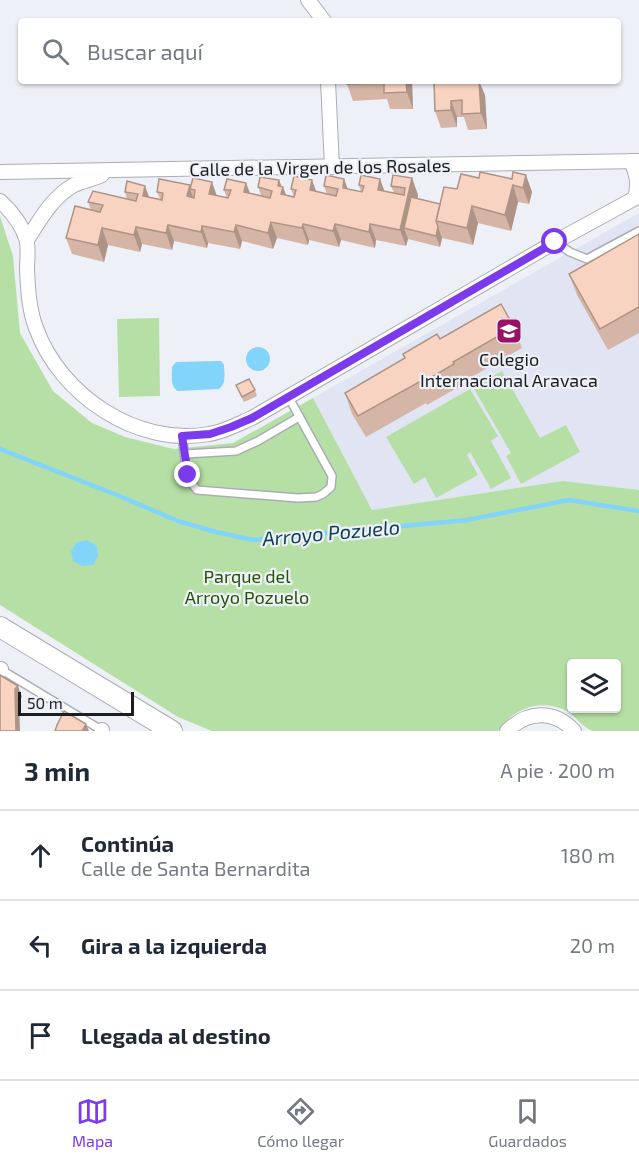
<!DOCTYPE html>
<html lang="es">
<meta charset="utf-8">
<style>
:root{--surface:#fff;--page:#f2f2f3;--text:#1f2937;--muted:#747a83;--line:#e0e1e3;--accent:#7c3aed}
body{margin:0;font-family:"Exo 2",sans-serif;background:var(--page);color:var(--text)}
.controls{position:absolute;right:18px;bottom:18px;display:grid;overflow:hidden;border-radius:6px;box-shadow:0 2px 4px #0004}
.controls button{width:54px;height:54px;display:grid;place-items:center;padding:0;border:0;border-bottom:2px solid var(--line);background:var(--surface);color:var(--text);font:30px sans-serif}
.scale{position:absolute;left:18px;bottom:15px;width:116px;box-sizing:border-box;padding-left:6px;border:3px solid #1d1d20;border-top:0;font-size:16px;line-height:21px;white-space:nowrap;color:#1d1d20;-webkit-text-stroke:4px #eef0f7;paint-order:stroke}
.stop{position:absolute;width:18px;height:18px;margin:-14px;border:4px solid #7c3aed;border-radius:50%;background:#fff}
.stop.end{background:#7c3aed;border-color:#fff;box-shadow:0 2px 6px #0008}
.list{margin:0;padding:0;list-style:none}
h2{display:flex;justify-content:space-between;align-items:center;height:78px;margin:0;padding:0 24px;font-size:26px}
h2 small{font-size:20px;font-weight:400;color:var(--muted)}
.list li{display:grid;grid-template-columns:39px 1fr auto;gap:18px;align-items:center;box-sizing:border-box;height:90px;padding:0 24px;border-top:2px solid var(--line)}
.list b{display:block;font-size:22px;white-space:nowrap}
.list p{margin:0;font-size:20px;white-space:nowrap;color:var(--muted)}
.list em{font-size:20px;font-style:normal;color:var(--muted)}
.icon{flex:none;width:33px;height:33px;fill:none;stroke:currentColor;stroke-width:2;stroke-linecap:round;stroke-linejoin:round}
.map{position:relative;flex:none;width:639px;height:731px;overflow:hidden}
.search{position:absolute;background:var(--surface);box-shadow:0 2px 4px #0004;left:18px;right:18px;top:18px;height:66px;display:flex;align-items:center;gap:15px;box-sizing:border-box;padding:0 21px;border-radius:6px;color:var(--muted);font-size:22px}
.sheet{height:348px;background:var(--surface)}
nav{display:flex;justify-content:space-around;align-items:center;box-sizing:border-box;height:84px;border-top:2px solid var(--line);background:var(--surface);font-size:16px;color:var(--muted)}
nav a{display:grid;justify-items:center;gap:3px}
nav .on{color:var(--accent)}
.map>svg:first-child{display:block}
</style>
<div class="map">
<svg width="639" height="731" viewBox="0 0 639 731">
<rect width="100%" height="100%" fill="#eef0f7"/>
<polygon fill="#e1e4f3" points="639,213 639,490 563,481 372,510 313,398"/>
<g fill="#b6dfa5" fill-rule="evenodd">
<path d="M0 216 13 256 20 333 53 391 92 423 125 437 174 449 233 443 313 398 372 510 563 481 639 490V731C629 731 600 731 593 731 583 728 575 716 567 711 541 698 513 708 498 731H212L178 717 0 605ZM572 664H616V708H572Z"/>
<polygon points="159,318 160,396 119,397 117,319"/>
<polygon points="502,371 540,438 566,425 580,452 521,484 506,456 511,453 473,387"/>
<polygon points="470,389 498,436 491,441 511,478 491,489 470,452 467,455 478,475 436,498 425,477 414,484 386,437"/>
</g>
<g fill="#82d4fb">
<circle cx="258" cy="359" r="12"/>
<path d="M217 361H221L224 365C224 373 227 383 219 389L178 391C170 387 172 375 172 367L176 362Z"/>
<polygon points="87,540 97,546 98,556 93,565 82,566 73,561 71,551 77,542"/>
</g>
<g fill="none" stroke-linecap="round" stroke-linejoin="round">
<polyline stroke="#82d4fb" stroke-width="4.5" points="0,449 117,495 178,521 216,532 253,540 467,520 569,500 639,511"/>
<g stroke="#abadb4" stroke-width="10">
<g id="lane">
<polyline points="555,242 570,252 587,259 639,231"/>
<path d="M182 436C185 454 184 477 197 490L298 498 316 497 323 494 331 487 332 476 288 396"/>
<polyline points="185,454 236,451 258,441 299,417"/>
<polyline points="0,669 103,731"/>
</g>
</g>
<g stroke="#abadb4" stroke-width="16">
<g id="street">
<polyline points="308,0 324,21"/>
<polyline points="328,81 332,167"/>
<path d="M631 161C637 175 639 184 635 198"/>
<polyline points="0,172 639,161"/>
<path d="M0 201C11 211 21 223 26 238 29 247 27 260 27 270 28 289 29 310 36 328 60 395 137 447 209 434 224 432 238 424 252 418L555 242 639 196"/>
<path d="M27 240C40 220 52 197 74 185 83 181 93 179 102 175"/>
<polyline points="0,671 1,669"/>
<polyline points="102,731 102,730"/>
<path d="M507 731C527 711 554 709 574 731"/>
</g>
</g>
<g stroke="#abadb4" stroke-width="22">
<polyline id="secondary" points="0,627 172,731"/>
</g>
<use href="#lane" stroke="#fff" stroke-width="7"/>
<use href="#street" stroke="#fff" stroke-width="14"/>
<use href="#secondary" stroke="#fff" stroke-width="20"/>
</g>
<g fill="#d5b5a6">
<polygon points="412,81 413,109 390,109 387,99 353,101 347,84"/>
<polygon points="434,81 485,95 487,129 468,130 464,117 457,117 457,127 441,128 435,111"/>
<polygon points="480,172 532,192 529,204 518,202 511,231 478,223 473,245 442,238 440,247 408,239 406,246 376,240 375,248 341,240 339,247 309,240 308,245 277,238 273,249 242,241 240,249 208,243 207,248 174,241 172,250 142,244 140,252 108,245 104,262 72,254 66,238 91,210 88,202 127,199 125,192 160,199 157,192 190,185 190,187 227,198 224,190 246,183 250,193 261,195 258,187 279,180 286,195 294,197 291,189 327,194 324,186 344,179 348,189 361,192 359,185 394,193 391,186 412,178 418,195 417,198 440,204 457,189 479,178"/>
<polygon points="639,234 639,333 608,350 577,295 569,274"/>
<polygon points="514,327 522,348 461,383 462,385 427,405 426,403 366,437 352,414 345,393 404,359 403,354"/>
<polygon points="236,385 255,390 257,396 244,402"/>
</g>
<g fill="#ae9487">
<polygon points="406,81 412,81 413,109 407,92"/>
<polygon points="479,81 485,95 487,129 481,113"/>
<polygon points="451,101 457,117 457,127 451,110"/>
<polygon points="526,175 532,192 529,204 523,188"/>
<polygon points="412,178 418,195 410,230 404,228 408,239 406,246 400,230"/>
<polygon points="344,179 350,196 343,188"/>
<polygon points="380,179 386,195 378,190"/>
<polygon points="279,180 282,189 283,187 289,203 281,194 278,186"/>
<polygon points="312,180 318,196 310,190"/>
<polygon points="212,182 218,199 209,194"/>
<polygon points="246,183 252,199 244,192"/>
<polygon points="190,185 191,189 190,189 195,203 187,196"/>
<polygon points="513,185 518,202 511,231 505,215"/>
<polygon points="145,186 151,202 143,196"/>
<polygon points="472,206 478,223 473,245 467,228"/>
<polygon points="271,222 277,238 273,249 268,233"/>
<polygon points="303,224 309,240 308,245 302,228"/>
<polygon points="335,224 341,240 339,247 333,231"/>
<polygon points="370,224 376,240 375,248 369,232"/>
<polygon points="168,225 174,241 172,250 166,233"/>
<polygon points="236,225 242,241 240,249 234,232"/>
<polygon points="202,226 208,243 207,248 201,232"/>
<polygon points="136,227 142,244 140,252 134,235"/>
<polygon points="438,227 442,238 440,247 436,236"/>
<polygon points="102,228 108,245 104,262 98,245"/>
<polygon points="18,686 22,697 19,700 20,731 16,731 15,689"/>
<polygon points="86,724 89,731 82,731"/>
</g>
<g fill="#f8d3c1" stroke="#ae9487" stroke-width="1.5">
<polygon points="347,81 406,81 407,92 384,93 384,83 347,84"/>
<polygon points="434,81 479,81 481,113 462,114 462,100 451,101 451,110 435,111"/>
<polygon points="480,172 512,179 513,172 526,175 523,188 513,185 505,215 472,206 467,228 436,221 444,187 457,189 461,174 479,178"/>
<polygon points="326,175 344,179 343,188 362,192 364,186 359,185 361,175 380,179 378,190 404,195 405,188 391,186 393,175 412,178 400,230 370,224 369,232 335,224 333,231 303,224 302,228 271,222 268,233 236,225 234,232 202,226 201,232 168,225 166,233 136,227 134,235 102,228 98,245 66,238 75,206 100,212 103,205 88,202 93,191 136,201 138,194 125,192 127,181 145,186 143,196 162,200 163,193 157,192 159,179 190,185 187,196 194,198 195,190 190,189 193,178 212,182 209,194 228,198 231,190 224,190 227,179 246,183 244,192 270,198 272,191 258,187 260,177 279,180 278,186 283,187 281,194 294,197 296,190 291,189 294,176 312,180 310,190 336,196 338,189 324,186"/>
<polygon points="411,197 440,204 436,221 438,227 436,236 404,228"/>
<polygon points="639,234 639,307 600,329 569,274"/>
<polygon points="501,304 514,327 453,362 454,364 420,384 419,382 358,416 345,393 405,358 403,354 437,334 440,339"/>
<polygon points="249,379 255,390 242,397 236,385"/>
<polygon points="0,675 18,686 15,689 16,731 0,731"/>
<polygon points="64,711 86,724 82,731 55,731 57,725"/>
</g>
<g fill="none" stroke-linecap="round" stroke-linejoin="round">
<polyline stroke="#7c3aed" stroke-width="8" points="188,475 182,436 210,434 231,427 252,418 555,242"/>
</g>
<defs>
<g id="school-square" transform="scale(1.35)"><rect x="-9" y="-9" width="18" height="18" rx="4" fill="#981165" stroke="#eef0f7"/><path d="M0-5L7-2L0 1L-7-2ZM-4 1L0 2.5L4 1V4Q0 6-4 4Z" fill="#fff"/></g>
</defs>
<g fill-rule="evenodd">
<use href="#school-square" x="509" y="331"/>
</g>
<g text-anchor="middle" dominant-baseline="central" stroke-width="4.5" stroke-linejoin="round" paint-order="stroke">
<g font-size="18" fill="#1d1d20" stroke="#eef0f7">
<text transform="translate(320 167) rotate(-1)">Calle de la Virgen de los Rosales</text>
</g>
<g font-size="18" fill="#1d1d20" stroke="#eef0f7">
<text x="509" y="359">Colegio<tspan x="509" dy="21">Internacional Aravaca</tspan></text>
</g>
<g font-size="18" fill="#225300" stroke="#eef0f7">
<text x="247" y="576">Parque del<tspan x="247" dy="21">Arroyo Pozuelo</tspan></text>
</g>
<g font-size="20" font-style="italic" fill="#0f4053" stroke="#eef0f7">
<text transform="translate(331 532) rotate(-5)">Arroyo Pozuelo</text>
</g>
</g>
</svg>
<div class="controls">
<button><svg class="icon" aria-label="layers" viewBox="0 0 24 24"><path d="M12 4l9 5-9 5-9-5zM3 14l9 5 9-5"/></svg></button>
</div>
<div class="scale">50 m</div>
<div class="stop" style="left:555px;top:242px"></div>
<div class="stop end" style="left:188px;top:475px"></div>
<div class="search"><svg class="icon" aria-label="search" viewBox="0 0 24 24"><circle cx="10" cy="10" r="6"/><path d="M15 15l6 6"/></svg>Buscar aquí</div>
</div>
<section class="sheet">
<h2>3 min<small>A pie · 200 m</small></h2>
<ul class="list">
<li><svg class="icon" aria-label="ahead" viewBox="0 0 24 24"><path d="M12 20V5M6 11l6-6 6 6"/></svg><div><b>Continúa</b><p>Calle de Santa Bernardita</p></div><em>180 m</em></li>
<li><svg class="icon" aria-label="left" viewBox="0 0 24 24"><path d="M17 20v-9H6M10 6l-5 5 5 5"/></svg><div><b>Gira a la izquierda</b></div><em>20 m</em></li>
<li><svg class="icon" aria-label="arrive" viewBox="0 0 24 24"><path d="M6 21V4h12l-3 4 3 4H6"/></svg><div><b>Llegada al destino</b></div></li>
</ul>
</section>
<nav>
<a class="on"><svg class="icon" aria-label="map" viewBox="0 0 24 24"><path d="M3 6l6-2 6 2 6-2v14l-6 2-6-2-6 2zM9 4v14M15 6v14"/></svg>Mapa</a>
<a><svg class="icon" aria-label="directions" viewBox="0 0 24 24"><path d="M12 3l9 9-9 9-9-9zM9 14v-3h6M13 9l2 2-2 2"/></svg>Cómo llegar</a>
<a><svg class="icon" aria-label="saved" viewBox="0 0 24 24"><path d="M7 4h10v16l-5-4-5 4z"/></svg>Guardados</a>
</nav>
